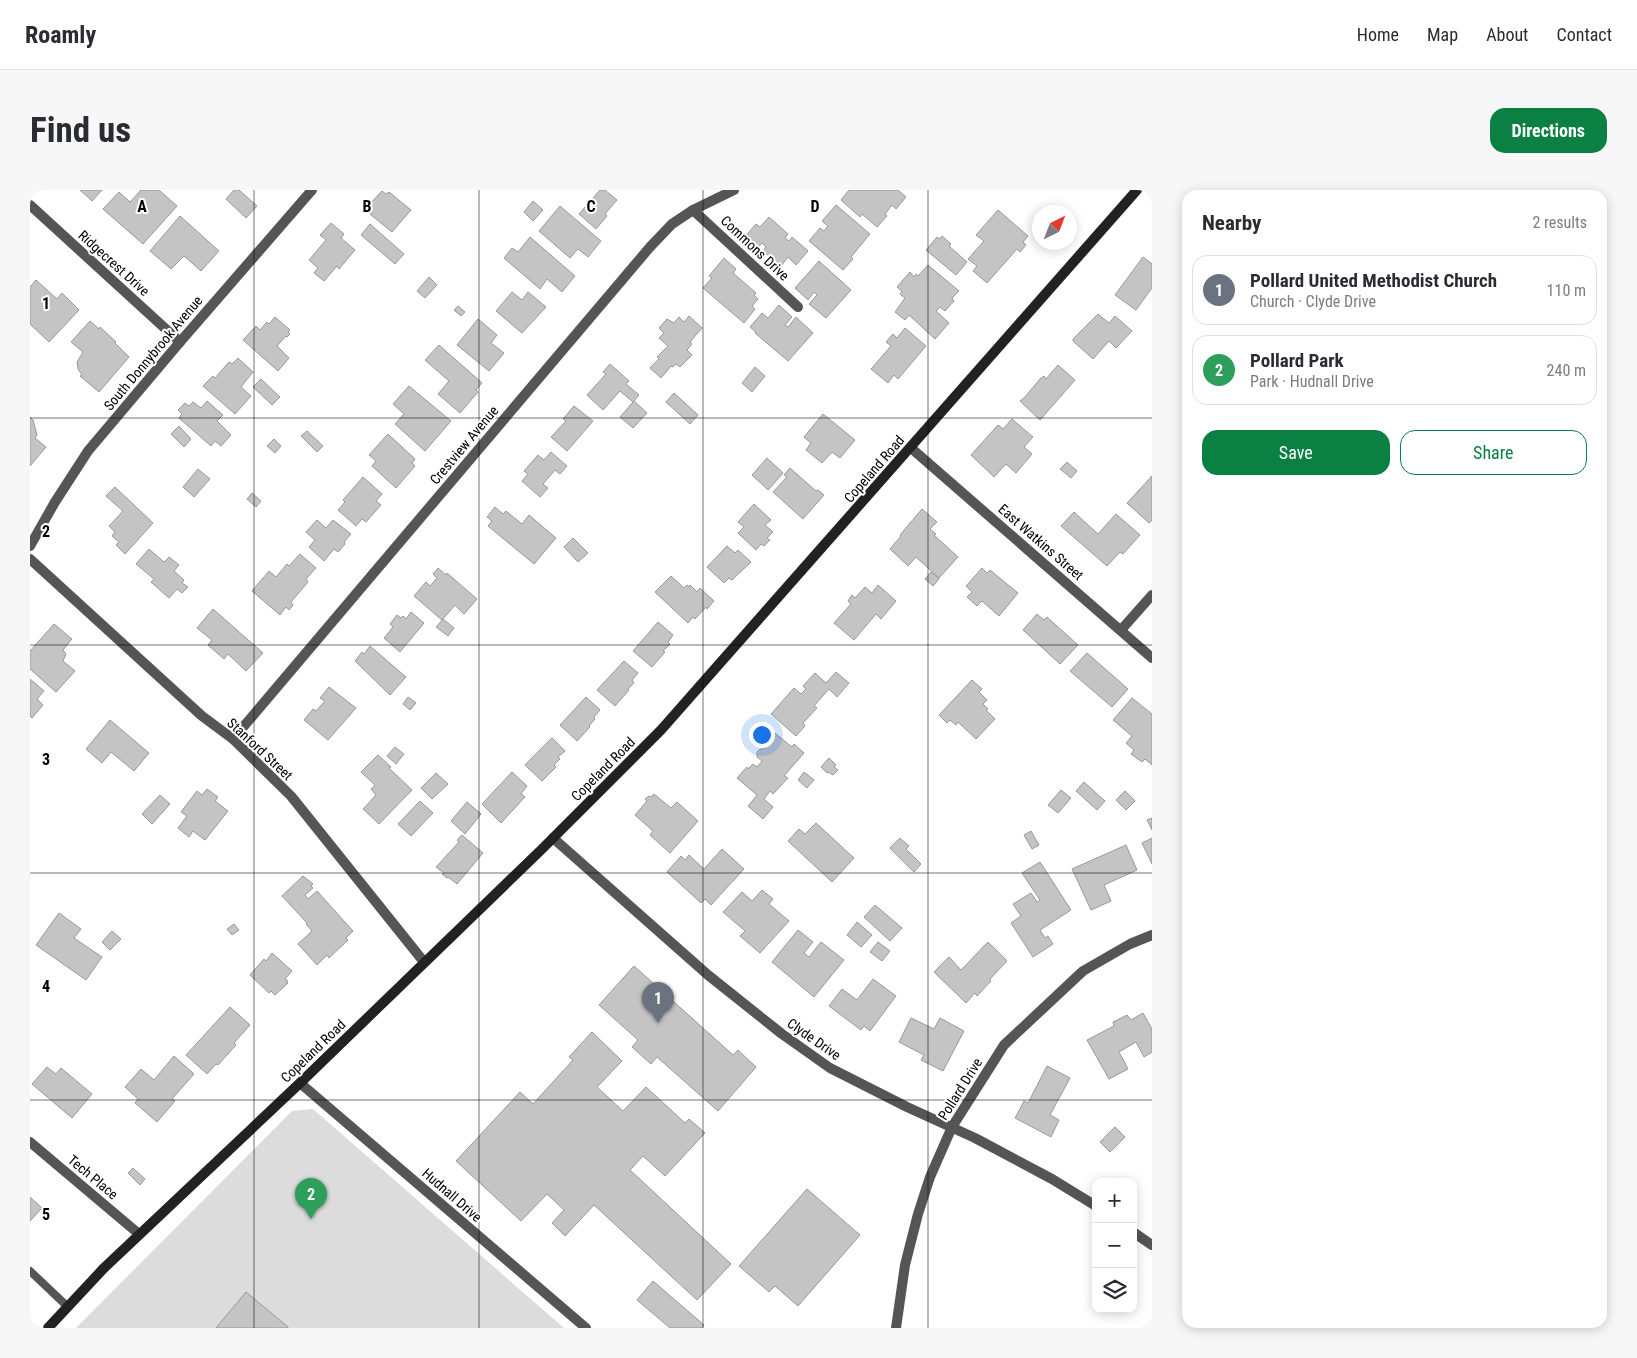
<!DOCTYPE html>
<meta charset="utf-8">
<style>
:root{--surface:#fff;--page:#f7f7f7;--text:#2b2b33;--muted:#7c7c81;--line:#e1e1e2;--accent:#0b8043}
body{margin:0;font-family:"Roboto Condensed",sans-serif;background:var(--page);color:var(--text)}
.controls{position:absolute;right:15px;bottom:15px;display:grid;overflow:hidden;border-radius:10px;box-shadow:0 2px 12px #0003}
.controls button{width:45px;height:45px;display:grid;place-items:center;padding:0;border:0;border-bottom:1px solid var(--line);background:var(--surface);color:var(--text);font:25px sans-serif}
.compass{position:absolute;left:1002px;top:15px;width:45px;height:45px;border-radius:50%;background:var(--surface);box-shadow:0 2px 12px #0003;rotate:42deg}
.you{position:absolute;left:731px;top:544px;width:18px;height:18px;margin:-12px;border:4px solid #fff;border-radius:50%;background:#1a73e8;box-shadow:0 0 0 8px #1a73e833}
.badge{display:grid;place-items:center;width:32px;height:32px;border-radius:50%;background:var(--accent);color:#fff;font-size:16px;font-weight:700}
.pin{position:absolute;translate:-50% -41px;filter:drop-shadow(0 1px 2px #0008)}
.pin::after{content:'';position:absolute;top:26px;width:18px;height:15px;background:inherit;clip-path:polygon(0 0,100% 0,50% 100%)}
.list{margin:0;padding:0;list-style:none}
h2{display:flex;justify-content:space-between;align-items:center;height:65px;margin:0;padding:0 20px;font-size:21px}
h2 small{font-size:16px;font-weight:400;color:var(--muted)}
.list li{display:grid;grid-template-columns:32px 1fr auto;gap:15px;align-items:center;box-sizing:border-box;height:70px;margin:0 10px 10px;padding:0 10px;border:1px solid var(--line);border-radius:15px}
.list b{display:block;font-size:19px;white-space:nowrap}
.list p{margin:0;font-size:16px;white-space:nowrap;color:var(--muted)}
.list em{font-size:16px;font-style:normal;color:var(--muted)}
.actions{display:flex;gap:10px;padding:15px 20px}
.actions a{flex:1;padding:11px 0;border:1px solid var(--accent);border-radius:15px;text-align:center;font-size:18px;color:var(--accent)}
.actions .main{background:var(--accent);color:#fff}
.icon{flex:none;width:28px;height:28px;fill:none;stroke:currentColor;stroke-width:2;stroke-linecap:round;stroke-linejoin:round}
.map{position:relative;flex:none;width:1122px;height:1138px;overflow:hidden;border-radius:15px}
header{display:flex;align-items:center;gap:30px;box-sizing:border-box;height:70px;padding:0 25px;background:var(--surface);border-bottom:1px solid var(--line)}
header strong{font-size:24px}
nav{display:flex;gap:28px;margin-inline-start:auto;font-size:18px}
.intro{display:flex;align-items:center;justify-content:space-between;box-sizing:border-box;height:120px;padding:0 30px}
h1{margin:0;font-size:35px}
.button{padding:12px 22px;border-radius:15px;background:var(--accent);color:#fff;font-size:18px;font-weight:700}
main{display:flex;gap:30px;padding:0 30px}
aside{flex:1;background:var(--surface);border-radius:15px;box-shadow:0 2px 12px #0003}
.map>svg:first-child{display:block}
</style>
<header>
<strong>Roamly</strong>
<nav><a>Home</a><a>Map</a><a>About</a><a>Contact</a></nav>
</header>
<div class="intro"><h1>Find us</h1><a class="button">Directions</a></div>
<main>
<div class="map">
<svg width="1122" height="1138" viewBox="0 0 1122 1138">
<rect width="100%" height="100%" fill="#fff"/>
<polygon fill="#dcdcdc" points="283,919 534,1138 46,1138 262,921"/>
<g fill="#c4c4c4" stroke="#999">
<polygon points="50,0 72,0 62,11"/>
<polygon points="111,0 129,0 147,16 113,54 73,19 89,2 100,12"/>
<polygon points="204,0 209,0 227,16 216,28 196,9"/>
<polygon points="570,0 575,0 587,10 575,24 577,26 566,39 549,24"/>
<polygon points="819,0 868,0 876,7 866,19 862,15 855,24 857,26 847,37 832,24 830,27 811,10"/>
<polygon points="352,1 356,4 359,2 381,20 362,42 340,24 342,21 337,17"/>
<polygon points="503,11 513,20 503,31 494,22"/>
<polygon points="806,15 840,44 821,67 823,69 813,80 779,51 790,38 794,41 798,36 792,31"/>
<polygon points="530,16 571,51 558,67 548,59 540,68 509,41"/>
<polygon points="968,20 998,46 993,52 996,55 990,62 987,59 957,93 943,81 947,76 938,69 954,51 946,45"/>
<polygon points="150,26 189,61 171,81 154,66 141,79 120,61"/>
<polygon points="739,27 758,44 755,48 759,51 762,47 778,61 766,75 758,67 751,76 733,61 736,57 732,53 724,62 712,50 726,34 730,37"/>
<polygon points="301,33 314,44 311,48 325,60 309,79 307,76 294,91 284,83 288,78 279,70 296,50 290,45"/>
<polygon points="340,34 374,64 365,74 331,45"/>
<polygon points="912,46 921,54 919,56 937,72 926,85 896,60 907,47 910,49"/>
<polygon points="500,47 545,86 532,102 517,89 510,99 474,68 482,58 488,62"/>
<polygon points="1113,67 1122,74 1122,98 1106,120 1085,105"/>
<polygon points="694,68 706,79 703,83 726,103 724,105 728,109 722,116 725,119 714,133 673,98 682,88 679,86"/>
<polygon points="789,71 821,100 796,128 779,114 787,105 784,102 778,110 765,98"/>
<polygon points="898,75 929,101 922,108 924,111 915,121 910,117 906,121 919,133 905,149 879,125 875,130 865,122 875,108 870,104 872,101 867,97 880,82 884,87 886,84 888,86"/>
<polygon points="399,87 407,95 395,108 387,101"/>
<polygon points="6,90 27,109 32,103 49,120 19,152 0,134 0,97"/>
<polygon points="482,102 492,110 498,102 516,117 492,143 466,121"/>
<polygon points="749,115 762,127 755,135 758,137 766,127 783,143 758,171 725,143 726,142 720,137 732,123 738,128"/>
<polygon points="428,116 435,122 431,126 424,120"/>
<polygon points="1068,124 1079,133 1085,126 1102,141 1086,158 1079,151 1063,169 1043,151 1043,149"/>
<polygon points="659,126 672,138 660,152 662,154 657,160 662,165 650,177 646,174 643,177 641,176 631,188 620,178 629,169 627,167 638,156 629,148 634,143 629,138 637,129 644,133 649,127 654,132"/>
<polygon points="245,127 260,140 258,142 260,144 257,147 256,146 247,156 259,168 248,181 213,150 226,136 230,140 237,132 239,134"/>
<polygon points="448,129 467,145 461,153 474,163 459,181 427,155"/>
<polygon points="60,131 69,139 70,137 86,152 85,153 99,167 69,202 50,186 52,185 48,179 47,172 53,162 41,152"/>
<polygon points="875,138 896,156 868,189 864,185 858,193 841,179 861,156 856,152 863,144 867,148"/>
<polygon points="409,155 452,193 446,200 448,202 430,223 408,204 419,191 395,170"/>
<polygon points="208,168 223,182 211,197 221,206 205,224 173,196 183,186 185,188 199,172 202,174"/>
<polygon points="580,174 599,191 596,194 609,205 604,211 617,223 603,238 590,227 603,212 590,201 573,220 557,205 576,184 573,182"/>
<polygon points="1028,175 1045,190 1010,230 990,211 995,207 1010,189 1014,186 1016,189"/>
<polygon points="725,177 735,186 722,202 712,193"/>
<polygon points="231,189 250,207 242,215 223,197"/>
<polygon points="379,196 421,231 395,261 365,234 374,224 363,214"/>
<polygon points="644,203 668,225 660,234 636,212"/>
<polygon points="177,211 193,225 187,231 201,245 191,256 185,251 181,256 149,228 152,224 148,220 155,213 159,216 163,212 171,218"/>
<polygon points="544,216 563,231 537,261 521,247 536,231 533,229"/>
<polygon points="793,224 825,250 810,268 802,262 792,273 776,260 781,253 774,247"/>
<polygon points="0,227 3,230 7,245 5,248 16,257 0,276"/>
<polygon points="982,229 1003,247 994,257 1002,264 986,283 976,274 964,287 941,265 968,235 973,239"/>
<polygon points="149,236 161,249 154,257 141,244"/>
<polygon points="277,241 293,256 287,262 271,246"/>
<polygon points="358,244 385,269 382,273 385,276 366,298 342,276 346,271 339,265"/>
<polygon points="244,249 251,256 245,263 237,256"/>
<polygon points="521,262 537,276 530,284 525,280 513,294 518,298 510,307 492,291 498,284 494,281 508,265 514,270"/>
<polygon points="737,268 753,283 738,300 722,285"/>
<polygon points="1037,272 1047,281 1041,288 1030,279"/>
<polygon points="760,278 786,301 788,300 794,305 773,329 743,302 757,287 754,285"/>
<polygon points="168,279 180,289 164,307 153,297"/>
<polygon points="1122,286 1122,330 1119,333 1097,313"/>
<polygon points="333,287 352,304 346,311 351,315 336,332 332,329 326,336 308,320 315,312 313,310"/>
<polygon points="85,297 123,333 95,364 86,355 89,352 82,346 85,342 79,336 93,321 76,306"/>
<polygon points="222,303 231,311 226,317 217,309"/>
<polygon points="724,314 741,330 735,335 743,342 737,348 740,350 734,356 731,354 726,360 708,343 714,337 708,332"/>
<polygon points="465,317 473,324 476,321 492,334 499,325 526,348 504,374 458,336 462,331 457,327"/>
<polygon points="892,319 907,332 900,339 906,344 904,345 928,367 909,388 886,367 878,376 860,359 871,346 870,345"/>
<polygon points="1044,322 1068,344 1086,324 1110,345 1093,364 1090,362 1077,376 1031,336"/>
<polygon points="287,330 296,338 303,330 321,344 314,352 315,354 308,362 304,359 294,371 279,357 285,350 276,342"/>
<polygon points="543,348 558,363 548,372 534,357"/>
<polygon points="697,356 705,363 708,360 721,372 702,390 699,388 694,393 677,377"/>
<polygon points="119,359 134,372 139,367 149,375 144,381 154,390 152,393 158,397 152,403 147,399 139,408 121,392 124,389 106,374"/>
<polygon points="270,364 286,378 276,389 278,392 261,412 263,415 259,420 256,417 250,425 222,401 239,381 246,387 257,374 259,376"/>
<polygon points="408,378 416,385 417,383 447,409 434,424 425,415 412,430 384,406 396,392 400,396 407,388 403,384"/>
<polygon points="952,378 957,383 960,380 988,403 969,426 952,411 947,416 937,407 942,402 936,396"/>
<polygon points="901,382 909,389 903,396 895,389"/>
<polygon points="641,386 654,398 657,395 659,397 660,395 667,402 670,398 684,411 677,419 676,417 665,429 663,427 658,433 625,402"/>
<polygon points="848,395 866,411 851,429 846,424 824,450 804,433 821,414 818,411 822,405 825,408 835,397 842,403"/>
<polygon points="183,419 233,463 216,481 198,464 194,469 178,455 182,450 167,438"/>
<polygon points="381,422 394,433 370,462 354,448 363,437 360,434 367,425 371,428 373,426 376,429"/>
<polygon points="1007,424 1014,430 1017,427 1048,455 1030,474 993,440"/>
<polygon points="413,429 424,438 418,446 406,437"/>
<polygon points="628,432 643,445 638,452 640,454 633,461 635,462 622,477 603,461"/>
<polygon points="24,434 42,449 33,460 36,464 33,471 45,481 26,502 0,479 0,461"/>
<polygon points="340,456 376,487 360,505 325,471 332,462 334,464"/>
<polygon points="1057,463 1098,499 1082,517 1040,481"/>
<polygon points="594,471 608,483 602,490 604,493 598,499 599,500 585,516 567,500"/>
<polygon points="806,482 819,493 807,507 799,499 784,516 787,518 773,533 775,536 766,546 741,524 764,498 771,504 776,499 773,496 785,483 796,493"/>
<polygon points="0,489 14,501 7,509 13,515 2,528 0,526"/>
<polygon points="942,490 952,499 949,502 957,510 953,514 958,519 956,520 965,529 946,549 928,532 926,535 920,530 917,533 909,525"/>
<polygon points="299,497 326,518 298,550 274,530 283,519 286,521 295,511 290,508"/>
<polygon points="378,507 386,513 380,520 373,514"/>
<polygon points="556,507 570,520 564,527 565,529 559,536 560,537 547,551 530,535"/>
<polygon points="1102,508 1122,524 1122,575 1115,569 1112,572 1101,564 1104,560 1096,553 1102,546 1083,530"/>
<polygon points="80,530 119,563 104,581 81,562 72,573 56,559"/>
<polygon points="745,543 762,557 764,554 774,563 754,586 758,588 743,604 740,601 734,609 743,617 733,629 718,616 727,605 707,588 717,577 718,579 723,574 727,577 732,571 727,567 727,562 730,559 734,559 735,557 734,556"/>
<polygon points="522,548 535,561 528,567 530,569 524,575 526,577 512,591 495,575"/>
<polygon points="365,557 374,564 366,574 357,566"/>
<polygon points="348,565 361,577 359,578 382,600 349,634 333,619 346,605 341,599 345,595 331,582"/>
<polygon points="799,568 806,575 804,577 808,580 803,585 798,582 797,583 791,577"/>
<polygon points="482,582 497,596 491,604 495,607 471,633 452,614"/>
<polygon points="774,582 784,590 777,598 768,590"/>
<polygon points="406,583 418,594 402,609 391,598"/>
<polygon points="1054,592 1075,611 1067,620 1046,601"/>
<polygon points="177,599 188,607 185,611 198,621 175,650 163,641 159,647 148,638 157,626 151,622 167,601 172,605"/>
<polygon points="1031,600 1041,608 1028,623 1018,615"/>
<polygon points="1095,601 1105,611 1096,620 1086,610"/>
<polygon points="624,604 641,618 647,612 668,631 640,663 620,645 623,641 605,625 617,611 615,609 619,606 621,607"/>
<polygon points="130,605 140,614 122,634 112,624"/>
<polygon points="390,611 403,623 381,646 368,634"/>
<polygon points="437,612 451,624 435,644 421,631"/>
<polygon points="1122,628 1122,640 1117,630"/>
<polygon points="786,633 824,668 802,692 758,651 769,639 775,644"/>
<polygon points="1001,641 1009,655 1002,659 994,645"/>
<polygon points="432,645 453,663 427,694 418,687 417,688 412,684 414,683 406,677 429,652 427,650"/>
<polygon points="870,648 879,656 876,659 891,674 884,682 860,658"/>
<polygon points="1122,648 1122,674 1112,653"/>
<polygon points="1096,655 1107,680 1074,695 1081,711 1061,720 1042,679"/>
<polygon points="692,659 714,679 681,715 675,709 671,713 637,682 651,666 655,670 659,665 674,679"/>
<polygon points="1010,672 1041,720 1010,740 1015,748 1018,746 1023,754 1003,767 981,733 991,726 983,714 1001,703 1007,712 1010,710 992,683"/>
<polygon points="273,686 283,694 281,696 283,698 275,705 278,709 287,701 323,741 316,748 318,750 299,768 297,765 287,775 268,754 282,741 276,734 277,733 252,706"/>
<polygon points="732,700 743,709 739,714 759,731 730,763 710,746 715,741 693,722 712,702 722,711"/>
<polygon points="845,715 872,738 860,751 834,727"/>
<polygon points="29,723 51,739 44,748 72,767 56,790 6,755"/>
<polygon points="827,732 842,745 831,757 817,745"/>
<polygon points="204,734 209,740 202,745 197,739"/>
<polygon points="768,740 783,752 774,763 779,767 791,752 814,770 784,807 742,772"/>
<polygon points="82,741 91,749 80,760 72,752"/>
<polygon points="848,752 860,761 852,771 840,762"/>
<polygon points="958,752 977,771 960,789 961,791 947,806 945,803 936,813 904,782 919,767 931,780"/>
<polygon points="242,763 262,781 255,789 258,791 256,793 258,793 245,805 241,801 239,803 220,785 234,769 236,771"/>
<polygon points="604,776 703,865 708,860 726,877 688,921 627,867 621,874 602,857 608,850 569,815"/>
<polygon points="843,789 866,806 840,841 834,836 831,840 799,816 812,799 827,810"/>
<polygon points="200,817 220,835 204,853 206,855 188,875 186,874 177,884 156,865"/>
<polygon points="1113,823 1122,839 1122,862 1114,867 1106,852 1089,862 1098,879 1079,889 1057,850 1084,836 1083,832 1097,825 1101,830"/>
<polygon points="881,828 904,839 910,828 934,841 913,881 891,870 894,865 869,852"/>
<polygon points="562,842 592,871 567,897 593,921 616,897 655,933 659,929 675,943 635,986 613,966 600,980 701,1074 667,1110 564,1015 535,1046 522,1033 534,1020 517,1004 491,1031 426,971 490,902 503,914 543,870 539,867"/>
<polygon points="144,866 164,884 142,909 145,911 127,932 105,913 108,909 95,897 111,879 124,890"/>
<polygon points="1017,876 1040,888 1020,925 1029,930 1021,947 985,928 994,911 998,913"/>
<polygon points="17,877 26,884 31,878 62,904 42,928 2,894"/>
<polygon points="1085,937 1095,947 1080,962 1070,952"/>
<polygon points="103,978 115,989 110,995 98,983"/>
<polygon points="777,999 830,1045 768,1116 745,1096 739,1102 709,1076"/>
<polygon points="0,1007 12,1018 0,1031"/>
<polygon points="623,1091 674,1135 672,1138 640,1138 607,1110"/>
<polygon points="216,1102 258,1137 258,1138 186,1138"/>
</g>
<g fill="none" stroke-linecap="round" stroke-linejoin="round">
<polyline stroke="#555" stroke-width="8" points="0,1081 38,1117"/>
<g stroke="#555" stroke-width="10">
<polyline points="0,15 150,152"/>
<polyline points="663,20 768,117"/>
<polyline points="881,258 1122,468"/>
<polyline points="0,356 25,312 58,261 150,152 282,0"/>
<polyline points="0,369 172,526 203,549 261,606 394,772"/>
<polyline points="1091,440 1122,405"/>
<polyline points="203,549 620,57 642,34 663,20 704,0"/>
<polyline points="523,648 678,785 752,844 800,878 877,917 945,948 1022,989 1066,1016"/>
<polyline points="270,893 556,1138"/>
<polyline points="0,952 109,1044"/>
<polyline points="1103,1042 1122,1055"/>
<polyline points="866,1138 875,1075 888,1024 900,987 922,937 974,855 1053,781 1100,754 1122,745"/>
</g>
<polyline stroke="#222" stroke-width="10" points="18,1138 73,1079 270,893 511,660 631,540 1107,0"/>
</g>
<path fill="none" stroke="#000" stroke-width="1" stroke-opacity="0.55" d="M224 0V1138M449 0V1138M673 0V1138M898 0V1138M0 228H1122M0 455H1122M0 683H1122M0 910H1122"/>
<g text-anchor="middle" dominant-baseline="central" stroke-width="4" stroke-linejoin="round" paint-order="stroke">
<g font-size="14" fill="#000" stroke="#fff">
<text transform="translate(725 58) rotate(43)">Commons Drive</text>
<text transform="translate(84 73) rotate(42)">Ridgecrest Drive</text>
<text transform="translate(123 163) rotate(-50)">South Donnybrook Avenue</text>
<text transform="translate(434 255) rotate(-50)">Crestview Avenue</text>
<text transform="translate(844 279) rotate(-49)">Copeland Road</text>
<text transform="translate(1011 352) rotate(41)">East Watkins Street</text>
<text transform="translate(230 559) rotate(43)">Stanford Street</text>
<text transform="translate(573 579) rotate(-45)">Copeland Road</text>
<text transform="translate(784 849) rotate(35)">Clyde Drive</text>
<text transform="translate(283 861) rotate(-44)">Copeland Road</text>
<text transform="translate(930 899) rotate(-58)">Pollard Drive</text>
<text transform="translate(63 987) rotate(40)">Tech Place</text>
<text transform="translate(422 1005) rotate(41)">Hudnall Drive</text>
</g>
</g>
<g font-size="16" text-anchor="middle" font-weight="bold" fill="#000" stroke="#fff" stroke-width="4" stroke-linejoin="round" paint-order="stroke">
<text x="112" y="22">A</text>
<text x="337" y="22">B</text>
<text x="561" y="22">C</text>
<text x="785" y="22">D</text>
<text x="16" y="119">1</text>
<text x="16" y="347">2</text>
<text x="16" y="575">3</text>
<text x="16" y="802">4</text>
<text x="16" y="1030">5</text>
</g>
</svg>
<div class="controls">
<button>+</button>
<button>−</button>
<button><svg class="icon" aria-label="layers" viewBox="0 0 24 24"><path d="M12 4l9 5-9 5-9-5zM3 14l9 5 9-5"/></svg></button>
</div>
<svg class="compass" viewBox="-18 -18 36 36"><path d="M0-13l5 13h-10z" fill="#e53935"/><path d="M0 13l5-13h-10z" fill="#7c7c81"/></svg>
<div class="you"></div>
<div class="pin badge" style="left:628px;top:833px;background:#6b7280">1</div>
<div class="pin badge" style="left:281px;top:1029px;background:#2e9e5b">2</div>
</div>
<aside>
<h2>Nearby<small>2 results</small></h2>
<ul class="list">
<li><span class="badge" style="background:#6b7280">1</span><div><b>Pollard United Methodist Church</b><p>Church · Clyde Drive</p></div><em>110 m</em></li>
<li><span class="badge" style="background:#2e9e5b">2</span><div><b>Pollard Park</b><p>Park · Hudnall Drive</p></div><em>240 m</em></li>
</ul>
<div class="actions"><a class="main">Save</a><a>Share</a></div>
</aside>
</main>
